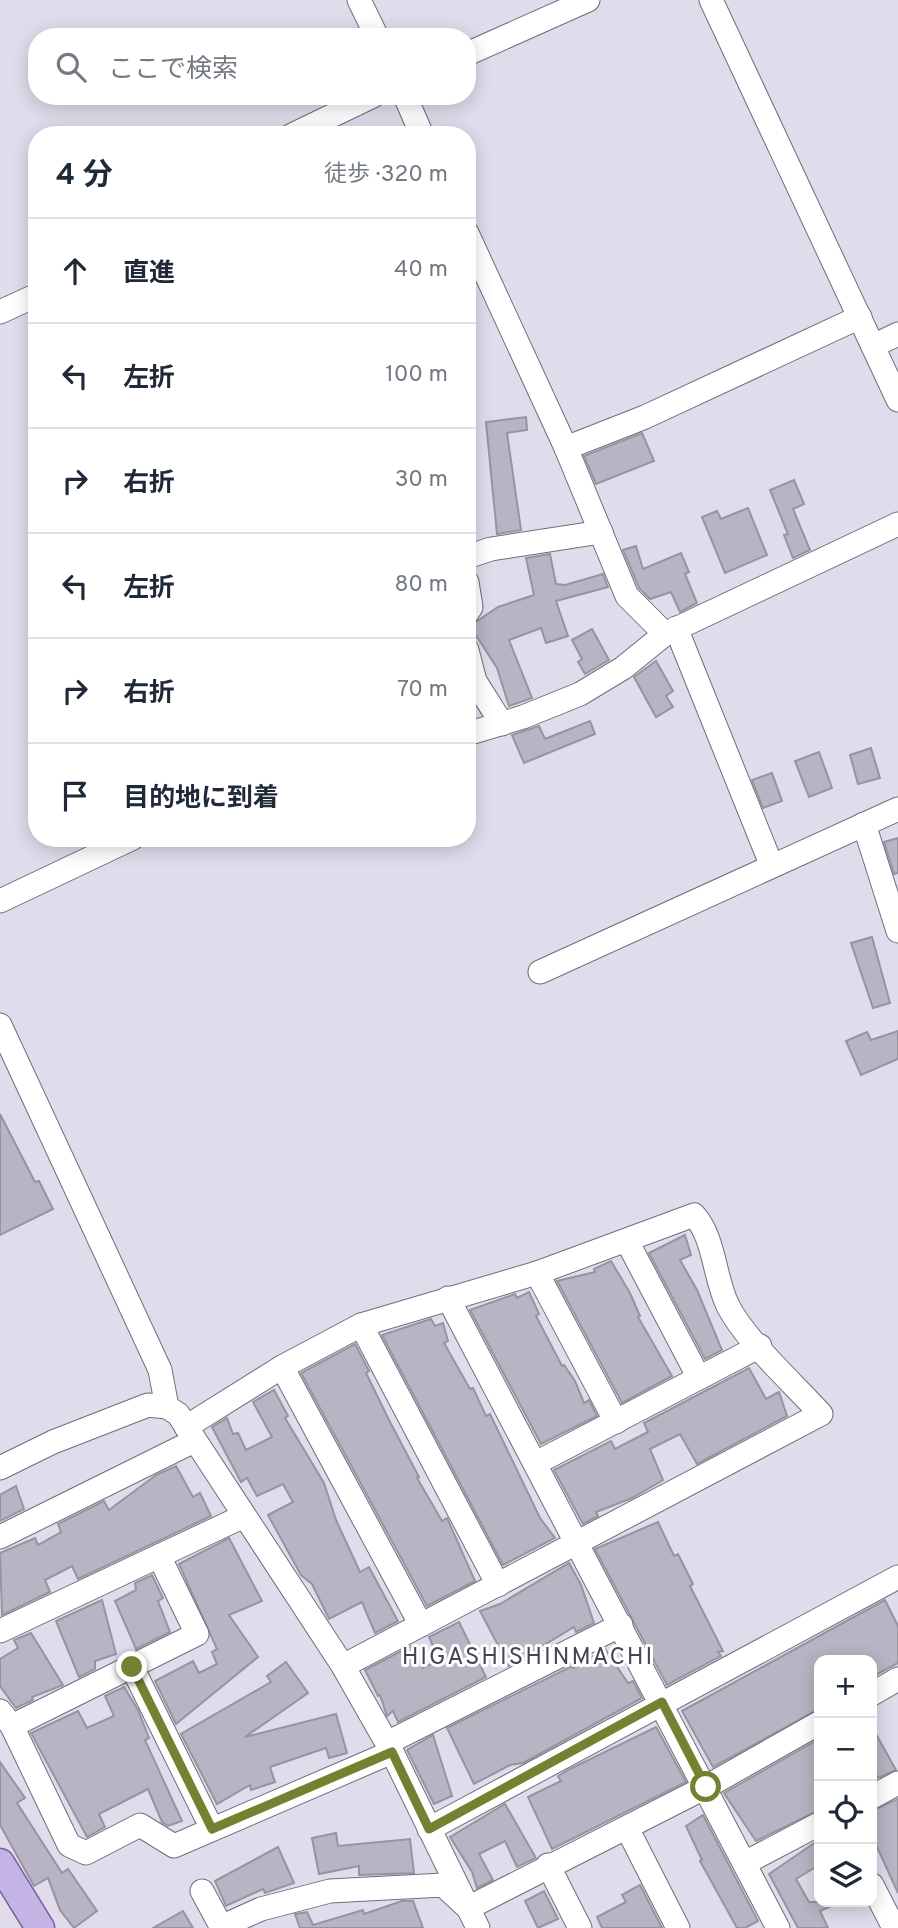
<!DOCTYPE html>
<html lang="ja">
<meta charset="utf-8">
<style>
:root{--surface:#fff;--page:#f6f6f7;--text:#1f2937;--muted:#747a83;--line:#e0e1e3}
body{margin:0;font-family:Overpass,"Noto Sans JP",sans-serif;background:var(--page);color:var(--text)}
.controls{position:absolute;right:21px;bottom:21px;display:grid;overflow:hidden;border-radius:14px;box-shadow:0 4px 18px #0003}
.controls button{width:63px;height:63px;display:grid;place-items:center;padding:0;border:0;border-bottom:2px solid var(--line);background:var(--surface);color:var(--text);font:35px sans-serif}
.stop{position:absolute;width:21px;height:21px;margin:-16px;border:5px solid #738230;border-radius:50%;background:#fff}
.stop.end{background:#738230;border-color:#fff;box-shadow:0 2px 7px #0008}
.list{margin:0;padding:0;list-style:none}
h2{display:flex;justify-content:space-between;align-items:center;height:91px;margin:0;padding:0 28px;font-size:30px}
h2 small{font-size:23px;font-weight:400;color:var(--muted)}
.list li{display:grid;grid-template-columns:46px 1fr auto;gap:21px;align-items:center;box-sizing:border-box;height:105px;padding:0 28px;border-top:2px solid var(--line)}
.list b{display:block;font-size:26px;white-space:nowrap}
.list em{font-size:23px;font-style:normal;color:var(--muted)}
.icon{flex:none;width:38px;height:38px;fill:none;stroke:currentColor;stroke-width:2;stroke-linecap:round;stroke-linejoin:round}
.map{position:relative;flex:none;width:898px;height:1928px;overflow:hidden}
.search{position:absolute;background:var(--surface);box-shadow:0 4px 18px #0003;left:28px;top:28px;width:448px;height:77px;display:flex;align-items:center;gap:18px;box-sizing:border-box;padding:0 24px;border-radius:28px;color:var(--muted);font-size:26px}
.panel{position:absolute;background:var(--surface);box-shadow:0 4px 18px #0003;left:28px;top:126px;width:448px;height:721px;border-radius:28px}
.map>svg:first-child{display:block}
</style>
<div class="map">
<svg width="898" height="1928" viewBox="0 0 898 1928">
<rect width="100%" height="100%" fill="#e1dcec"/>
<g fill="#b8b4c3" stroke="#9793a1" stroke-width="2">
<polygon points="526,417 527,430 507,433 521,530 497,534 486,422"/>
<polygon points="642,433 654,461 596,484 584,456"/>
<polygon points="794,480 804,504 793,509 810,550 793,558 784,535 788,534 770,490"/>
<polygon points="748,508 767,555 725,573 702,517 717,511 721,519"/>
<polygon points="636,546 643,569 681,553 689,572 685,574 697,603 680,612 671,592 650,599 639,588 623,550"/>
<polygon points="550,554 556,584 565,585 603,574 608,587 556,601 568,636 546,643 541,628 509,640 532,698 509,706 497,668 470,626 498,607 534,595 526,558"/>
<polygon points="592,629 609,660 585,674 578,662 582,659 572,640"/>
<polygon points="656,661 673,691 666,696 673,707 656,717 634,677"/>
<polygon points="590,721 595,734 524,763 512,735 539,726 545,739"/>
<polygon points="871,748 880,778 858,784 850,755"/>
<polygon points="819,752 832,788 809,797 795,761"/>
<polygon points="772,773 782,801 763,808 752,780"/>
<polygon points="898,838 898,873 894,874 884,842"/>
<polygon points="872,937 890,1003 873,1008 851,943"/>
<polygon points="898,1031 898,1059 861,1075 846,1041 867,1032 871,1040"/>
<polygon points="0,1114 35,1182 39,1181 53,1209 0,1235"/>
<polygon points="685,1235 691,1255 680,1260 697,1290 722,1350 705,1359 649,1253"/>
<polygon points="611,1261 630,1293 640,1316 638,1317 672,1376 622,1403 557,1281 595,1272 594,1269"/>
<polygon points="529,1292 539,1314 536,1316 562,1366 564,1365 575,1381 584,1403 589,1400 597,1416 541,1444 470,1310 515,1294 517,1298"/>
<polygon points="431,1319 435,1326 443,1323 448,1341 444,1343 470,1389 473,1388 486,1416 490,1414 540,1518 555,1538 503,1565 382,1335"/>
<polygon points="355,1344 369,1371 366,1373 389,1420 419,1477 417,1478 442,1521 447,1518 475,1581 427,1606 301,1373"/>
<polygon points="749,1368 766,1399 779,1392 787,1416 697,1464 680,1434 650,1449 663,1480 632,1498 596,1512 598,1516 583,1524 554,1470 611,1441 615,1449 648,1432 644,1423"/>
<polygon points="274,1390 288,1416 285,1418 324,1483 336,1520 360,1572 369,1567 398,1621 375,1633 362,1602 329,1619 312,1584 301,1575 268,1515 293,1502 283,1484 257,1496 247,1478 241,1482 212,1427 227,1418 233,1434 238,1433 246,1450 272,1437 253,1402"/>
<polygon points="176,1466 193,1497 200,1493 211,1516 78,1579 72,1566 45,1580 50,1592 2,1615 0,1553 35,1538 38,1545 61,1532 58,1524 104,1501 109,1510 156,1475"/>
<polygon points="16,1486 24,1509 0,1521 0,1495"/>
<polygon points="658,1522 674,1556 678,1554 693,1584 690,1586 723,1651 718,1652 721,1656 667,1685 595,1549"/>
<polygon points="229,1538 262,1601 229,1615 258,1657 176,1724 155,1681 193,1661 199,1673 217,1664 212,1652 217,1649 179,1564"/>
<polygon points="569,1563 581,1585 594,1623 576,1632 574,1627 509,1666 480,1611 500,1604"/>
<polygon points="152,1575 163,1598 158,1601 170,1632 136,1649 115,1601 136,1590 135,1583"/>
<polygon points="102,1600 116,1654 95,1661 95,1669 79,1677 56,1621"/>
<polygon points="885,1600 898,1626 898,1663 872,1677 872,1660 819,1660 819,1709 713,1767 682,1711"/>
<polygon points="459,1622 486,1677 398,1722 393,1711 387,1716 380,1695 378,1696 365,1670 411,1646 423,1668 439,1660 429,1637"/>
<polygon points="31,1633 63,1685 32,1697 33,1700 16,1708 0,1686 0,1659 18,1648 14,1640"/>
<polygon points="605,1649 628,1683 633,1681 642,1698 523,1763 510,1765 474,1784 447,1728 572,1666 573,1668"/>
<polygon points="286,1662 308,1693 245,1737 336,1714 347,1753 329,1758 326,1748 270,1767 275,1782 251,1790 250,1785 217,1804 181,1734 271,1682 267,1676"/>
<polygon points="124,1687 138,1710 149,1738 145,1740 182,1821 168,1826 162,1822 148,1789 99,1814 105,1827 87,1837 31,1733 78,1711 87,1728 114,1716 105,1696"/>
<polygon points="656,1727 686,1782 552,1849 528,1797 561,1781 558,1776 570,1769"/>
<polygon points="872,1727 896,1770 878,1778 872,1765"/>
<polygon points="433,1735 452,1796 434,1804 407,1750"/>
<polygon points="819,1739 819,1810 756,1841 724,1793"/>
<polygon points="0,1762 25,1798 17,1803 62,1873 68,1869 97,1911 74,1928 60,1910 48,1878 34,1886 0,1825"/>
<polygon points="898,1799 898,1893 872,1836 872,1811"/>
<polygon points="505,1804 536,1858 517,1867 505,1841 479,1854 493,1880 477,1888 472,1872 450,1837"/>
<polygon points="703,1815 758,1921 745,1928 737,1928 700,1861 702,1860 686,1826"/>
<polygon points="336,1833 338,1846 410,1839 414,1873 359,1875 359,1866 319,1874 312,1838"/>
<polygon points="819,1840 819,1865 796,1879 809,1902 840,1902 820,1911 828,1928 798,1928 769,1874"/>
<polygon points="278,1847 294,1883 265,1893 263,1889 226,1906 215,1881"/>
<polygon points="640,1885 662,1928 602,1928 597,1917 626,1902 622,1895"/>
<polygon points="544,1891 558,1919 538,1928 525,1901"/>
<polygon points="402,1901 413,1901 423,1928 300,1928 295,1914 307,1912 313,1925 363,1910 364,1914"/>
<polygon points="183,1911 193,1928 153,1928"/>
</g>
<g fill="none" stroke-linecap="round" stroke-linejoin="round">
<g stroke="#706c7a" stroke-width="25">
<g id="minor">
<polyline points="359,0 377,37"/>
<polyline points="711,0 898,400"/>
<polyline points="467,54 588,0"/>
<polyline points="405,96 422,135"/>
<polyline points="292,135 373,96"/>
<polyline points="467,233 566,448 627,596 665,634"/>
<polyline points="0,312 37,295"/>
<polyline points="873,346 898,334"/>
<polyline points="566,448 645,417 860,317"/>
<polyline points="467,557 491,549 601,532"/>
<polyline points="467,582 471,607 467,613"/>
<polyline points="676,628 771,864"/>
<polyline points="467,650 475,681 502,724"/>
<polyline points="467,734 523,717 580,694 623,668 665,634 898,524"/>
<polyline points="864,824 898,931"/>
<polyline points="0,901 133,838"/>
<polyline points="540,972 898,809"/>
<polyline points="0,1025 160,1370 167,1407"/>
<polyline points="627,1241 699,1378"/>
<polyline points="537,1273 616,1422"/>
<polyline points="448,1298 778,1928"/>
<polyline points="361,1325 498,1585"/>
<polyline points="282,1367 421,1625"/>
<path d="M186 1427 282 1367 361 1325 537 1273 694 1215C715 1238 714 1278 728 1306 746 1341 793 1383 821 1414L343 1666"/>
<polyline points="536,1463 760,1346"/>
<polyline points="0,1468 53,1442 148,1405 167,1407 178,1414 343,1666 392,1752 478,1928"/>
<polyline points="0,1537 194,1441"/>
<polyline points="0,1631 159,1556"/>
<polyline points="132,1667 212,1829"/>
<polyline points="872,1694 898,1679"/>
<polyline points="0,1711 12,1726 69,1845 86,1853 140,1825 174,1846 392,1752"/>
<polyline points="12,1726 197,1634 159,1556 244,1516"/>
<polyline points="387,1743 621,1625"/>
<polyline points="872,1797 898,1783"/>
<polyline points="627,1828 678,1928"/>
<polyline points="429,1829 898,1577"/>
<polyline points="745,1863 819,1824"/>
<polyline points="548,1865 580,1928"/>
<polyline points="872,1885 894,1928"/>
<polyline points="202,1891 222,1928"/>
<polyline points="221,1927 261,1909 330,1891 443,1885 468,1908 706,1787 819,1723"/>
</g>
</g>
<g stroke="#746198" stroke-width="31">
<polyline id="major" points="0,1863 40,1928"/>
</g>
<use href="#minor" stroke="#fff" stroke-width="23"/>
<use href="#major" stroke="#c4b3e5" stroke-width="28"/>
</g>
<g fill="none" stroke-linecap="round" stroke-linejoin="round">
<polyline stroke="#738230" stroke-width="9" points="132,1667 212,1829 392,1752 429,1829 662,1702 706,1787"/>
</g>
<g text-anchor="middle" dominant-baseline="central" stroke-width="6" stroke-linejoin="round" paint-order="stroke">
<g font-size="24" letter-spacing="2" fill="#474450" stroke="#fff">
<text x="528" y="1658">HIGASHISHINMACHI</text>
</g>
</g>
</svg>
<div class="controls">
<button>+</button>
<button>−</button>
<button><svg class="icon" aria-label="locate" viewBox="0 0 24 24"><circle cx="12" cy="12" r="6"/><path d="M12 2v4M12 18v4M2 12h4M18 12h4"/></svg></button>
<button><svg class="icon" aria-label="layers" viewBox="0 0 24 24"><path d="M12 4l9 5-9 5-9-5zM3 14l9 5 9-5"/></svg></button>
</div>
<div class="stop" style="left:706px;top:1787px"></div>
<div class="stop end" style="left:132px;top:1667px"></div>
<div class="search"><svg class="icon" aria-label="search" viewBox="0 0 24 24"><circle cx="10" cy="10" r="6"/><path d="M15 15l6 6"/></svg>ここで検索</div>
<section class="panel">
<h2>4 分<small>徒歩 · 320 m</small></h2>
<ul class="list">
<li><svg class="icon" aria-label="ahead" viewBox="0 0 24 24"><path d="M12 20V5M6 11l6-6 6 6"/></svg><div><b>直進</b></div><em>40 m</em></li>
<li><svg class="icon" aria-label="left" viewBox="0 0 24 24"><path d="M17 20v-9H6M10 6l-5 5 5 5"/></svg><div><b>左折</b></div><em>100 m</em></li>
<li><svg class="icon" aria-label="right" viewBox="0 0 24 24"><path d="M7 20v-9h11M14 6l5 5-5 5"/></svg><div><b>右折</b></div><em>30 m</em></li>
<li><svg class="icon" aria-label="left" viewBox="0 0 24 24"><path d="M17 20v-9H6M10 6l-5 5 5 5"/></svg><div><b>左折</b></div><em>80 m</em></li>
<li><svg class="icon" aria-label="right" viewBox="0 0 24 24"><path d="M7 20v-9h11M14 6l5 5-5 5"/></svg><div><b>右折</b></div><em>70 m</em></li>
<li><svg class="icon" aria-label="arrive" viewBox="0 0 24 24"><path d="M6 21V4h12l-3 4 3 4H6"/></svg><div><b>目的地に到着</b></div></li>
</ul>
</section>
</div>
